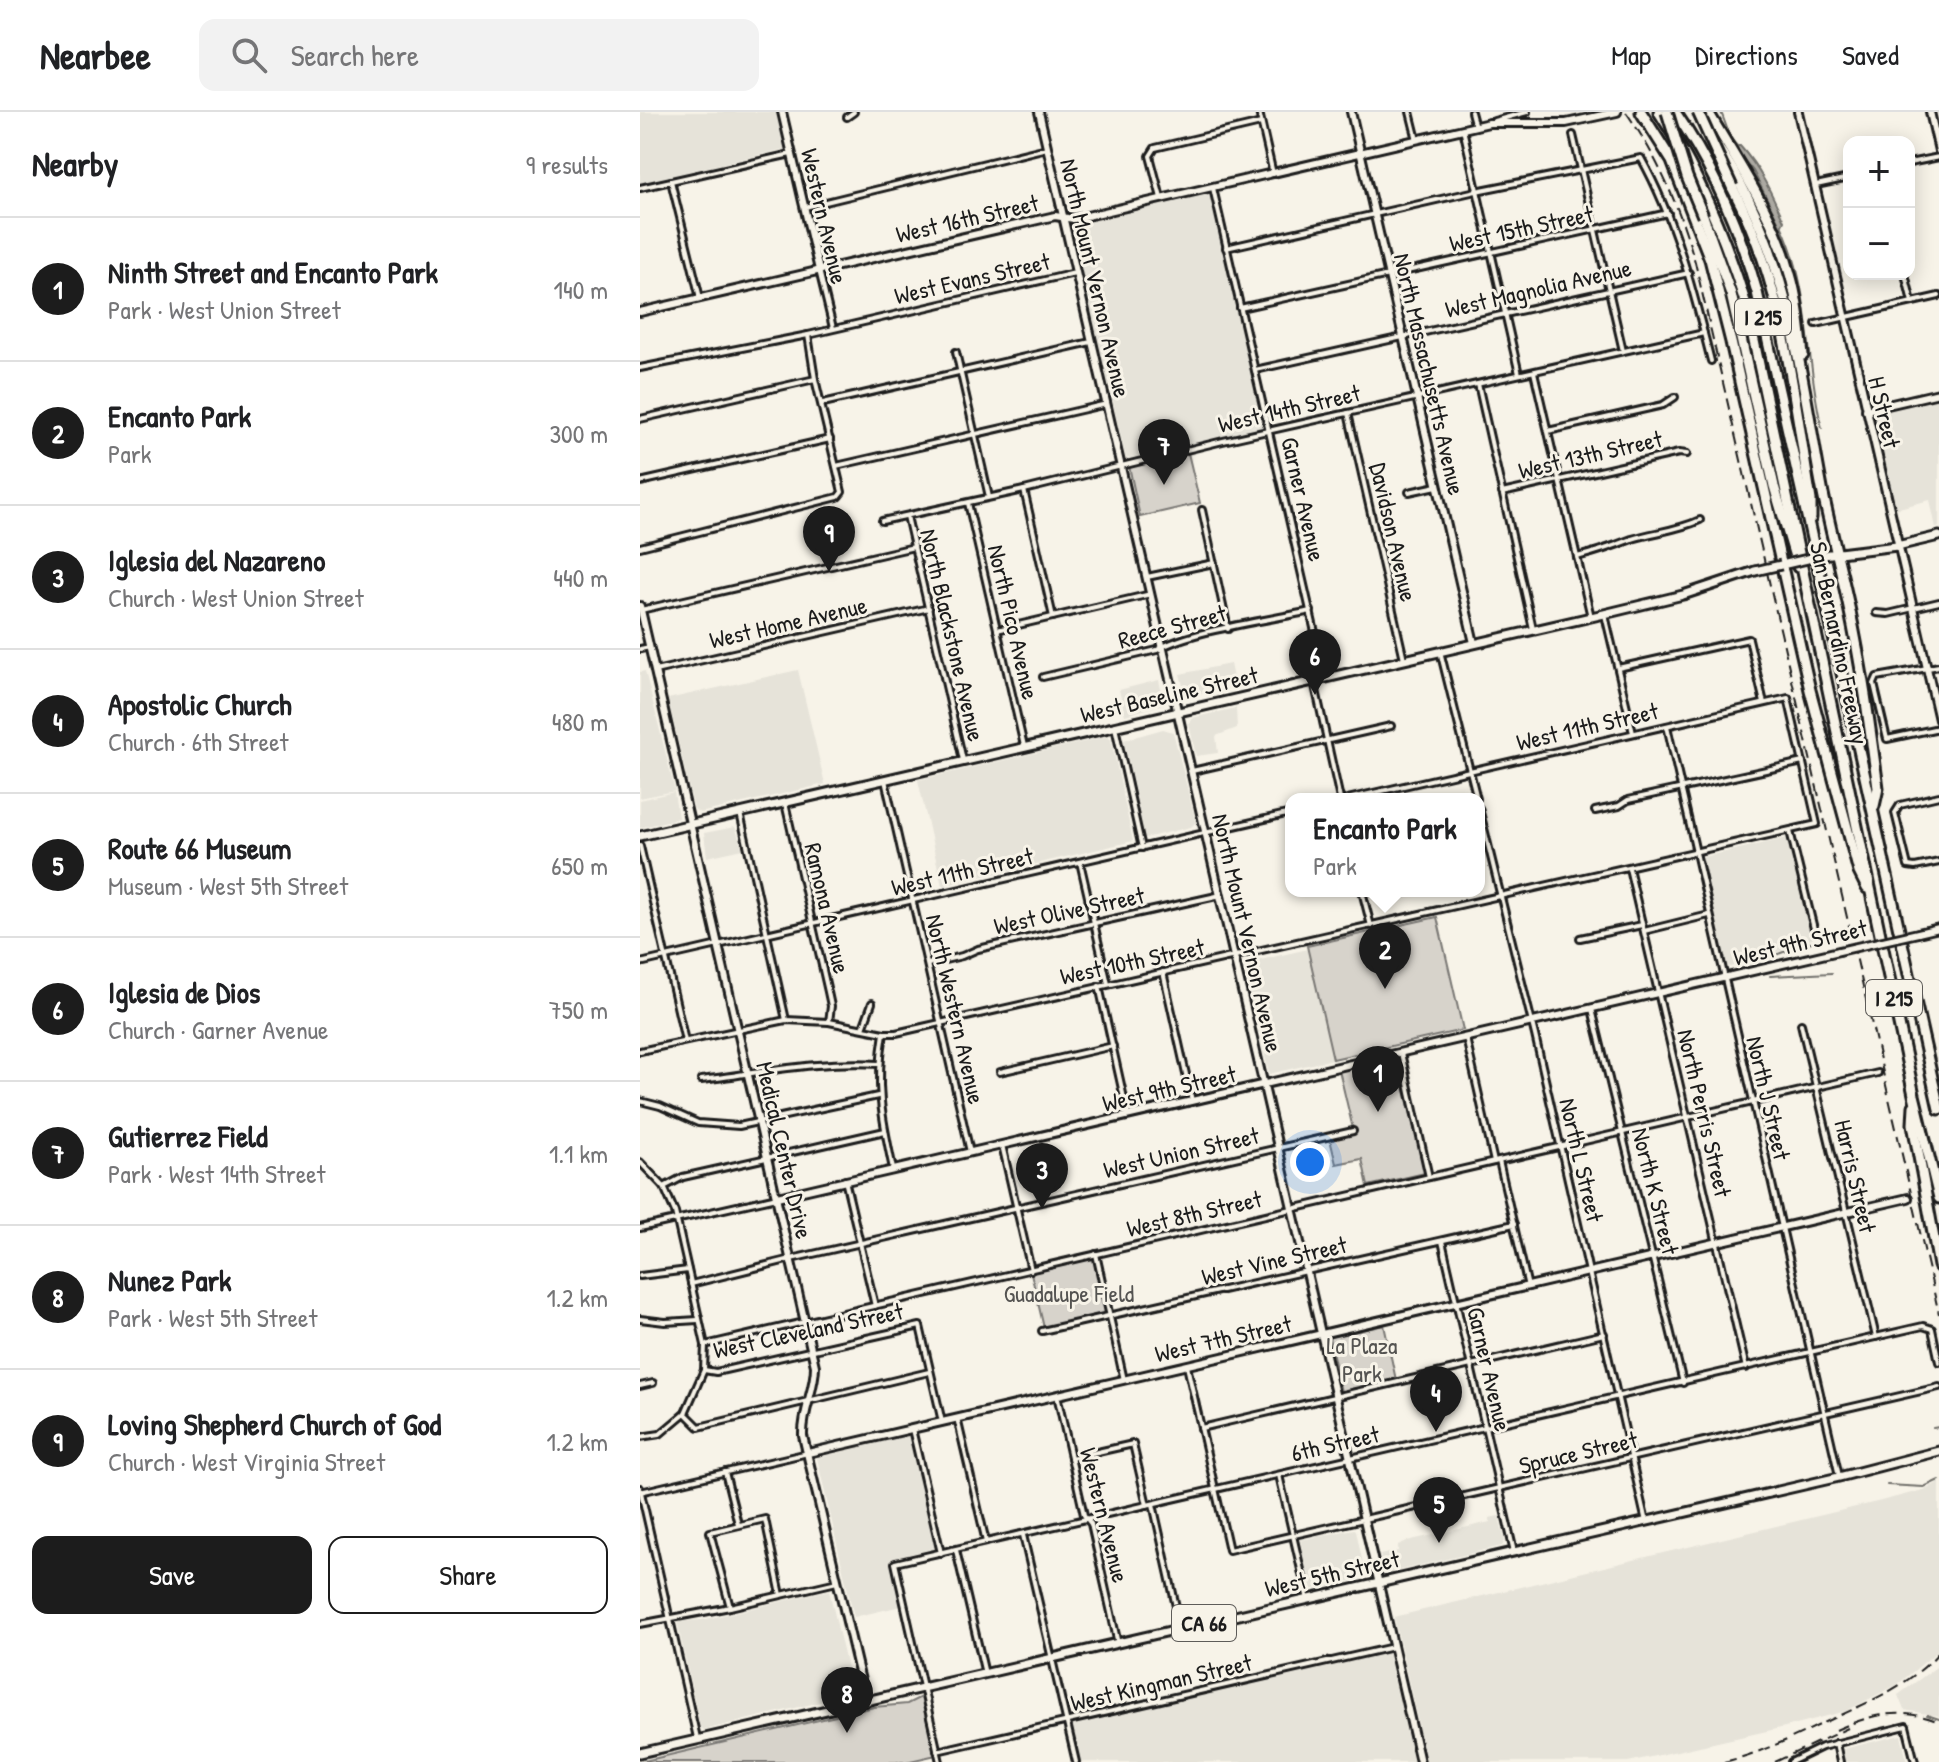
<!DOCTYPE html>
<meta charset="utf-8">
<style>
:root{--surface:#fff;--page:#f2f2f2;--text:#202124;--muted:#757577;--line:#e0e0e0;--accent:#1c1c1c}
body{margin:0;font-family:"Patrick Hand",sans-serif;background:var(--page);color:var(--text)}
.controls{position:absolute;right:24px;top:24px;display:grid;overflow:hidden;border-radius:16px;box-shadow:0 4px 20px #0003}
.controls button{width:72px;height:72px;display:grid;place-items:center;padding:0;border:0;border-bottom:2px solid var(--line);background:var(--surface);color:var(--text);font:40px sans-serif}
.you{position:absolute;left:670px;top:1050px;width:28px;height:28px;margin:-20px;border:6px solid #fff;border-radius:50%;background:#1a73e8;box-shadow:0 0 0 12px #1a73e833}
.badge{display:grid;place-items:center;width:52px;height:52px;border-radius:50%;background:var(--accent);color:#fff;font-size:26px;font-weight:700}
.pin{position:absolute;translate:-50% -66px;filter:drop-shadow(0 2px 4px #0008)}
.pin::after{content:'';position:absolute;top:42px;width:28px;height:24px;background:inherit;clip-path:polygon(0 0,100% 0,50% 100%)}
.popup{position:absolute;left:645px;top:681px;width:200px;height:104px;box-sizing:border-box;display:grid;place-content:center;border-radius:16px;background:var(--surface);filter:drop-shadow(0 2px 6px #0005);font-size:26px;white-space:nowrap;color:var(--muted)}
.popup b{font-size:30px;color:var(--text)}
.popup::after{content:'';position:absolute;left:50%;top:100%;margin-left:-16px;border:16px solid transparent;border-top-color:var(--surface)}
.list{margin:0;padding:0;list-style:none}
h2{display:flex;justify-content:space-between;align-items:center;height:104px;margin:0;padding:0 32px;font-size:34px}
h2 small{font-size:26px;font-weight:400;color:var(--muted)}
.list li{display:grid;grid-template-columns:52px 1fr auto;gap:24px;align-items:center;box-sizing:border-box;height:144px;padding:0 32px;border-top:2px solid var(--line)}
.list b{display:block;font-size:30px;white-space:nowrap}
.list p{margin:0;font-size:26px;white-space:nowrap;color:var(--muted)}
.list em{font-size:26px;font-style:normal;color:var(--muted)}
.actions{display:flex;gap:16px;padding:24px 32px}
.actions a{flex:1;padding:18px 0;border:2px solid var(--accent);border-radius:16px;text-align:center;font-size:28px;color:var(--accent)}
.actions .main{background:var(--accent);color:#fff}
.icon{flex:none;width:44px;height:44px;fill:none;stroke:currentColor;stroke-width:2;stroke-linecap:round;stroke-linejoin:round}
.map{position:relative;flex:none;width:1299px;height:1650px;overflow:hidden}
header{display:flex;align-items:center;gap:48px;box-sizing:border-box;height:112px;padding:0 40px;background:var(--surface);border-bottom:2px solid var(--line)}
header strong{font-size:38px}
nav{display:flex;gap:44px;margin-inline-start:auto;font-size:28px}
.search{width:560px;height:72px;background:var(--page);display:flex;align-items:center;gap:20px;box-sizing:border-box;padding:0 28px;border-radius:16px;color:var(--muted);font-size:30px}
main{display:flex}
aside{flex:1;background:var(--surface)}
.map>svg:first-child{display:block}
</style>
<header>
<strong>Nearbee</strong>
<div class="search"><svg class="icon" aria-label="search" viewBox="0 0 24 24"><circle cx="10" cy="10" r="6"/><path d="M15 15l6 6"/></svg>Search here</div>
<nav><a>Map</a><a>Directions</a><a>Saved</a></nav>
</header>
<main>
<aside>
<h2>Nearby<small>9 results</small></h2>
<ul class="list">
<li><span class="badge">1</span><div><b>Ninth Street and Encanto Park</b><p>Park · West Union Street</p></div><em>140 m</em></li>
<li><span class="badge">2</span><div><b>Encanto Park</b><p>Park</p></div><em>300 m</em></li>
<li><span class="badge">3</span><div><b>Iglesia del Nazareno</b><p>Church · West Union Street</p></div><em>440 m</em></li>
<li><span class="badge">4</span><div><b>Apostolic Church</b><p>Church · 6th Street</p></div><em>480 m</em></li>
<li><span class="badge">5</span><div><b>Route 66 Museum</b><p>Museum · West 5th Street</p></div><em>650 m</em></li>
<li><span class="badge">6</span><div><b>Iglesia de Dios</b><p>Church · Garner Avenue</p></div><em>750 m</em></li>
<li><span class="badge">7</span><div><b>Gutierrez Field</b><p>Park · West 14th Street</p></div><em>1.1 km</em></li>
<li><span class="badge">8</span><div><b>Nunez Park</b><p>Park · West 5th Street</p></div><em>1.2 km</em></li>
<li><span class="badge">9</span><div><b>Loving Shepherd Church of God</b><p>Church · West Virginia Street</p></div><em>1.2 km</em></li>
</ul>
<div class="actions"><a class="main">Save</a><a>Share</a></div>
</aside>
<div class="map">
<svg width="1299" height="1650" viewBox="0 0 1299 1650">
<rect width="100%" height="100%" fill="#f7f3e8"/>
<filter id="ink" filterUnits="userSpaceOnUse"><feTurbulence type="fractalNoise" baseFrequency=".0125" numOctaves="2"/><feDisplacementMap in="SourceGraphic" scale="16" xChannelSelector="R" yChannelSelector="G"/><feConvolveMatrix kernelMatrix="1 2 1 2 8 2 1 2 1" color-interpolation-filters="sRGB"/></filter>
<g filter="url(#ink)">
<g fill="#e6e3d9">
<polygon points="0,0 136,0 145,37 0,71"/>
<polygon points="569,81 625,315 486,347 431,113"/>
<polygon points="1299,286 1299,415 1296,416 1290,388 1255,397 1233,302"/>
<polygon points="590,552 595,575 546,585 540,562"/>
<polygon points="158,558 185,672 60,701 54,697 28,587"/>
<polygon points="5,559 35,679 0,686 0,560"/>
<polygon points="519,568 524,592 485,603 479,578"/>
<polygon points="596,596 597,616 576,624 578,641 556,644 549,611 552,606"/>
<polygon points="523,617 533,620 556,710 551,715 505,726 484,628"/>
<polygon points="468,624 471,627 493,729 302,774 278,668"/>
<polygon points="34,680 38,706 0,716 0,688"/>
<polygon points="95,715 103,737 67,745 64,721"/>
<polygon points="1147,726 1172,827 1117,848 1090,855 1084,853 1059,746"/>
<polygon points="668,837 693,947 629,962 603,852"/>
<polygon points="270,1323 295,1436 250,1447 261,1494 214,1505 177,1346"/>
<polygon points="1299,1370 1299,1538 1258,1572 1206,1599 1145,1615 988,1650 438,1650 429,1612 748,1540 766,1617 779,1615 754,1505 1241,1389 1287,1377"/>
<polygon points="859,1404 865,1429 862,1434 748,1461 743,1458 740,1443 758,1439 758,1433 767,1429 850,1410 849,1406"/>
<polygon points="714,1417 716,1418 725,1462 719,1467 670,1478 660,1428"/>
<polygon points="189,1478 213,1582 64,1618 60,1615 37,1509 62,1508"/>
<polygon points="1299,1553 1299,1604 1264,1598 1258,1583"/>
<polygon points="1261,1623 1267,1650 1205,1650 1203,1637"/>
</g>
<g fill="#d7d3cb" stroke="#7a7874" stroke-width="2">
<polygon points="548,341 560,391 500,405 489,354"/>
<polygon points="797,805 823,918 693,947 667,834"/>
<polygon points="757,945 785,1061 728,1074 722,1047 696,1052 690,1027 714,1021 699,958"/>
<polygon points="454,1146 467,1201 404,1216 391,1161"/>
<polygon points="744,1213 756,1268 701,1280 689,1225"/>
<polygon points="281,1585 296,1643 266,1650 0,1650 234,1595 267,1592"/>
</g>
<path fill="#aca9a2" stroke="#72716c" stroke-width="2" d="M1097 34H1100C1120 56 1132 82 1144 109L1141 115 1113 59 1099 42Z"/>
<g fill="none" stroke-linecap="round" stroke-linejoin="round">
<g stroke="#72716c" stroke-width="2">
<polyline points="1081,0 1091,27 1097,34"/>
<path d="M1142 115C1172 179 1165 249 1182 316"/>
<polyline points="1130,845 1168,831 1203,821"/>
<polyline points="1130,864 1192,861"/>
<polyline points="1293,1316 1299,1315"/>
<polyline points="1247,1373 1284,1375 1299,1368"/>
<polyline points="1287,1603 1299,1607"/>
</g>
<g stroke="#1c1c1c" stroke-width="10">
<g id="street">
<polyline points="619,0 633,62"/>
<polyline points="770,0 777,28"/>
<polyline points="831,0 835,15"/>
<polyline points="207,5 214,0"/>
<polyline points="854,9 887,0"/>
<polyline points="823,17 879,262"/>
<polyline points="933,23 983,239"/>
<polyline points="1269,51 1299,45"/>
<polyline points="31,69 60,186"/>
<polyline points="1176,73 1209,66"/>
<polyline points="0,76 151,42"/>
<polyline points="573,76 685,564"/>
<polyline points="521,86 510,44 515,36 621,11"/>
<polyline points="165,95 407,36"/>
<path d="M586 136 836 79 1001 46C1036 109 1053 178 1071 249"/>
<polyline points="179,158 193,216"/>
<polyline points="1265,162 1272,190"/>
<polyline points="600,196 1028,101"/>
<polyline points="1176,212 1299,184"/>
<polyline points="316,240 349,385"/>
<polyline points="0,256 168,223 435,161"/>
<polyline points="615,258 1049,161"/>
<polyline points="894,260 951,505"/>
<polyline points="838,272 893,517"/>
<polyline points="183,291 451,230"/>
<polyline points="708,301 764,547"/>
<polyline points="0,307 175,267"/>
<polyline points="908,319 1023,293 1035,285"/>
<polyline points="196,354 467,292"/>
<polyline points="0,370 190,327"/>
<polyline points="384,378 413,505"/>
<polyline points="769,380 797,374"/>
<polyline points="862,381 1039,341 1047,342"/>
<polyline points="328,391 384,634"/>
<polyline points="562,398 588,517"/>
<polyline points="267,404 323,648"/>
<polyline points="242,409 384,378 583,329 1064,221"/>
<polyline points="0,435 198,385 202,380 175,267 168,223"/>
<path d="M937 445C957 440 974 434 992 427 1015 420 1039 418 1060 408"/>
<polyline points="507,465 574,451"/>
<polyline points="1,498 274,435"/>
<polyline points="1236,501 1248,502 1299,490"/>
<polyline points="965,503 993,621"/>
<polyline points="357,518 511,482"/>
<polyline points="0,537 10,535"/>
<polyline points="800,539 837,687"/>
<polyline points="1299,554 1237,565 1234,572 1247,627 1299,616"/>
<polyline points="978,556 1109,527 1124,591"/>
<polyline points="15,559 289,496"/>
<path d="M403 565 517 538C551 518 630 508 671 499"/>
<polyline points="674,569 700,687"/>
<polyline points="1027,614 1199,1364"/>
<polyline points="475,615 502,736"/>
<polyline points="552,659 751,614"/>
<polyline points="245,668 330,1040"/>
<polyline points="1299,684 1260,693 1255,701 1268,754 1275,755 1299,750"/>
<polyline points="145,691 188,880 191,894 189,910"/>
<polyline points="839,696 895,923 1006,1410"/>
<polyline points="955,699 979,694 988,688 1163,650"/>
<polyline points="100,701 146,908"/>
<polyline points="1150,719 1175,821"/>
<polyline points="0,734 45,929"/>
<polyline points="440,750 468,872"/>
<polyline points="989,756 1106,1256"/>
<polyline points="722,779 731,814"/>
<polyline points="1004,819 1069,803"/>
<polyline points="940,826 1002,813"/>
<polyline points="0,851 651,701"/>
<polyline points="288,852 322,844 338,837 581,783"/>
<polyline points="523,860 552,989"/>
<polyline points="459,874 488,1004"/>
<polyline points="952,897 1043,1271"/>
<polyline points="1161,912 1236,1225"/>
<polyline points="223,916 232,891"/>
<path d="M244 921C235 974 242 1006 253 1057"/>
<polyline points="826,926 854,1050"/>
<polyline points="0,939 146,908 189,910 244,921 256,921 1177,712 1148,586 707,687"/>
<polyline points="761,941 789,1065"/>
<polyline points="360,960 473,934"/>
<path d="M61 968C121 961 178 948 239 952"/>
<polyline points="0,989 20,994 58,1011 99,1014 238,984"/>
<polyline points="362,1033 391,1158"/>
<polyline points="859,1049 888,1175"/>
<polyline points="0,1050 24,1075 35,1100 65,1233 64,1258 45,1301 20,1322 0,1325"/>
<polyline points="205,1068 235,1194"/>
<polyline points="24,1075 43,1065 245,1019"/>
<polyline points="0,1116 137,1085"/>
<polyline points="802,1129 874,1440"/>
<polyline points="456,1142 484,1268"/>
<polyline points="0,1164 48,1158"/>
<polyline points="51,1172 151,1147 713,1019"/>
<polyline points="0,1207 25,1210 58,1208"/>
<polyline points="402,1219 874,1112"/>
<polyline points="65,1233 1238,961"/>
<polyline points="547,1254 589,1438 1299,1275"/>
<polyline points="64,1258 76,1260 280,1214 302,1310"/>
<polyline points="0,1274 13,1271"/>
<polyline points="417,1283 444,1403 451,1412 478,1532"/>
<polyline points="45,1301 59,1315 289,1260"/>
<polyline points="317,1306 346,1430"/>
<polyline points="561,1316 964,1222"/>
<polyline points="272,1317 301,1441"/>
<polyline points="431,1346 493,1332 507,1393"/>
<polyline points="85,1360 98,1412"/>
<polyline points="639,1363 668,1488"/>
<polyline points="0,1376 57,1626"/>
<polyline points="0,1380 168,1341"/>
<polyline points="513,1392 541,1517"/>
<polyline points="383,1423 436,1650"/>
<polyline points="316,1438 345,1562"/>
<polyline points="90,1495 70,1420 125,1407 141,1483"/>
<polyline points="0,1512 90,1495 197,1470"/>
<polyline points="1196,1631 1200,1650"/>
<polyline points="297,1639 753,1535"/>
<polyline points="300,1650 255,1451 1283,1214 1292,1217 1299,1250"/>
<polyline points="1151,1650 1182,1635 1266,1614 1275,1650"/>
</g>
</g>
<g stroke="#1c1c1c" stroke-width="12">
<g id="secondary">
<polyline points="142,0 179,158"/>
<polyline points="399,0 780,1650"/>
<polyline points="711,0 834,531"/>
<polyline points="1158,0 1299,608"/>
<polyline points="1290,0 1299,39"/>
<polyline points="0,200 415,104 434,107 849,11 926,11 977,0"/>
<polyline points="1226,298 1299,281"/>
<path d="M0 494 175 1254C175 1278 162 1299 163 1324L226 1590"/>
<polyline points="1278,821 1299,816"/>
<polyline points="137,1085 1199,839"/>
<polyline points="168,1341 1268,1086"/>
</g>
</g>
<g stroke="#1c1c1c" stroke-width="13">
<g id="primary">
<polyline points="1191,442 1257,434 1299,424"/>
<polyline points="0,724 964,502 1043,483 1115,459"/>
<polyline points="0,1641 1199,1365 1299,1339"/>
</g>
</g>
<g stroke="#1c1c1c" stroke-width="15">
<g id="highway">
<polyline points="1001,0 1032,49 1070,147 1091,230 1170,578 1219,760 1227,776"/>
<path d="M1019 0C1059 61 1086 127 1107 196L1274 983 1299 1086"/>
<path d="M1035 0C1073 55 1099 116 1117 180L1299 997"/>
<path d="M1068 0C1098 52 1135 104 1150 162 1158 189 1160 216 1163 243"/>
<path d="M1074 30C1149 133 1160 262 1183 382 1191 420 1201 457 1209 495 1222 555 1230 616 1238 676L1234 694"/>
<path d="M1092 75C1144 171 1153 282 1171 388V406"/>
<polyline points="1063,104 1091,182 1134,374 1158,455"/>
<polyline points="1274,994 1273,1012 1299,1154"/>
</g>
</g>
<use href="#street" stroke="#f7f3e8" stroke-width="4"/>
<use href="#secondary" stroke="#f7f3e8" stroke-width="6"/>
<use href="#primary" stroke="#f7f3e8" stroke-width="7"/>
<use href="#highway" stroke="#f7f3e8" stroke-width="9"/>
<g stroke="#1c1c1c" stroke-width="2" stroke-dasharray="12 6" stroke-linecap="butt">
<path d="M986 0C1018 46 1040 96 1055 150L1299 1202"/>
<path d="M1196 1618C1231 1602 1262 1595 1299 1610"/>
<path d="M1084 1650C1121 1641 1154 1625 1188 1609 1228 1590 1270 1574 1299 1540"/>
<polyline points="1135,1650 1208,1616"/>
</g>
<g stroke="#1c1c1c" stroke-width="12" stroke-linecap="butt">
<polyline id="secondary-bridge" points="1199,839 1278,821"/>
</g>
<g stroke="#1c1c1c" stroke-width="13" stroke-linecap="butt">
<g id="primary-bridge">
<polyline points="1146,452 1189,442"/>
<polyline points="1115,459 1141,453"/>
</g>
</g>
<g stroke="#1c1c1c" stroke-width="15" stroke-linecap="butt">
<g id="highway-bridge">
<polyline points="1027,0 1047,65 1063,104"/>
<polyline points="1058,0 1092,75"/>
</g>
</g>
<use href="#secondary-bridge" stroke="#f7f3e8" stroke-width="6"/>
<use href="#primary-bridge" stroke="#f7f3e8" stroke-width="7"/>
<use href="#highway-bridge" stroke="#f7f3e8" stroke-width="9"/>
</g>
</g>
<g text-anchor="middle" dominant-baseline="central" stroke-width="6" stroke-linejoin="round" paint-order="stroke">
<g fill="#f7f3e8" stroke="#5e5c59" stroke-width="2">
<rect x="1095" y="187" width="56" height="36" rx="6"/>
<rect x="1226" y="868" width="56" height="36" rx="6"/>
<rect x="532" y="1493" width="64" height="36" rx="6"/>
</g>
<g font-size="22" font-weight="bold" fill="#1c1c1c">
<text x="1123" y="205">I 215</text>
<text x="1254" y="886">I 215</text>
<text x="564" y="1511">CA 66</text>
</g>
<g font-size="24" fill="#1c1c1c" stroke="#f7f3e8">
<text transform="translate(185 104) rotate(77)">Western Avenue</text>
<text transform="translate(327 106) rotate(-13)">West 16th Street</text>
<text transform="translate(881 116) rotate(-12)">West 15th Street</text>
<text transform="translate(332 166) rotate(-13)">West Evans Street</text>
<text transform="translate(456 166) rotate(77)">North Mount Vernon Avenue</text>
<text transform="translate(898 176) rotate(-13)">West Magnolia Avenue</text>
<text transform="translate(790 262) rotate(77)">North Massachusetts Avenue</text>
<text transform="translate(649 296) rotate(-13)">West 14th Street</text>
<text transform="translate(1245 300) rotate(77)">H Street</text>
<text transform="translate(950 342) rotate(-13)">West 13th Street</text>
<text transform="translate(664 387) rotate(77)">Garner Avenue</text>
<text transform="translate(754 420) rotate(77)">Davidson Avenue</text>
<text transform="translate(148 510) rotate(-13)">West Home Avenue</text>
<text transform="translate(374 510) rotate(77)">North Pico Avenue</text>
<text transform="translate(532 514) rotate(-15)">Reece Street</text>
<text transform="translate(313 523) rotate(77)">North Blackstone Avenue</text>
<text transform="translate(1200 531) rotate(78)">San Bernardino Freeway</text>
<text transform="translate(529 582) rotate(-13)">West Baseline Street</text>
<text transform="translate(947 614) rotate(-13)">West 11th Street</text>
<text transform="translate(322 759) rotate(-13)">West 11th Street</text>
<text transform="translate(188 796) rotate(77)">Ramona Avenue</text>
<text transform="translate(429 798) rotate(-12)">West Olive Street</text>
<text transform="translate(608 821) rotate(77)">North Mount Vernon Avenue</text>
<text transform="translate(1160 830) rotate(-13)">West 9th Street</text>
<text transform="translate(492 849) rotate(-12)">West 10th Street</text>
<text transform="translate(316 897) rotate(77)">North Western Avenue</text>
<text transform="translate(529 976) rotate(-13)">West 9th Street</text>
<text transform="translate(1129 986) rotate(77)">North J Street</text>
<text transform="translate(1065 1001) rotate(77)">North Perris Street</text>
<text transform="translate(145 1038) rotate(77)">Medical Center Drive</text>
<text transform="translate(541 1040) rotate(-13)">West Union Street</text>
<text transform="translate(942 1048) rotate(77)">North L Street</text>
<text transform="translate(1216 1064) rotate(77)">Harris Street</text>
<text transform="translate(1016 1079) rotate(76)">North K Street</text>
<text transform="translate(554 1101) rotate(-13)">West 8th Street</text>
<text transform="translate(634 1148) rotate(-13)">West Vine Street</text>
<text transform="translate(168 1218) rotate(-12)">West Cleveland Street</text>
<text transform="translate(583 1226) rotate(-13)">West 7th Street</text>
<text transform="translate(850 1257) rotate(77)">Garner Avenue</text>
<text transform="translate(695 1331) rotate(-13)">6th Street</text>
<text transform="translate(938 1340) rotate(-13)">Spruce Street</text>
<text transform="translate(465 1403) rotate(76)">Western Avenue</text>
<text transform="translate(692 1461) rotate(-13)">West 5th Street</text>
<text transform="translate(521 1570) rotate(-13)">West Kingman Street</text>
</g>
<g font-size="24" fill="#545351" stroke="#f7f3e8">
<text x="429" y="1181">Guadalupe Field</text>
<text x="722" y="1233">La Plaza<tspan x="722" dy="28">Park</tspan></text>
</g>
</g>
</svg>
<div class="controls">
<button>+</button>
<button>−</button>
</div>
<div class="you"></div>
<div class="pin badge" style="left:738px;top:1000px">1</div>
<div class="pin badge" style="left:745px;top:877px">2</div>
<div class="popup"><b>Encanto Park</b>Park</div>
<div class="pin badge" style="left:402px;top:1097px">3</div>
<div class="pin badge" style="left:796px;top:1320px">4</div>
<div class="pin badge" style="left:799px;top:1431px">5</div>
<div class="pin badge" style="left:675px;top:583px">6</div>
<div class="pin badge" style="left:524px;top:373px">7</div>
<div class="pin badge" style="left:207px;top:1621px">8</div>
<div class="pin badge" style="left:189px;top:460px">9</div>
</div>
</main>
